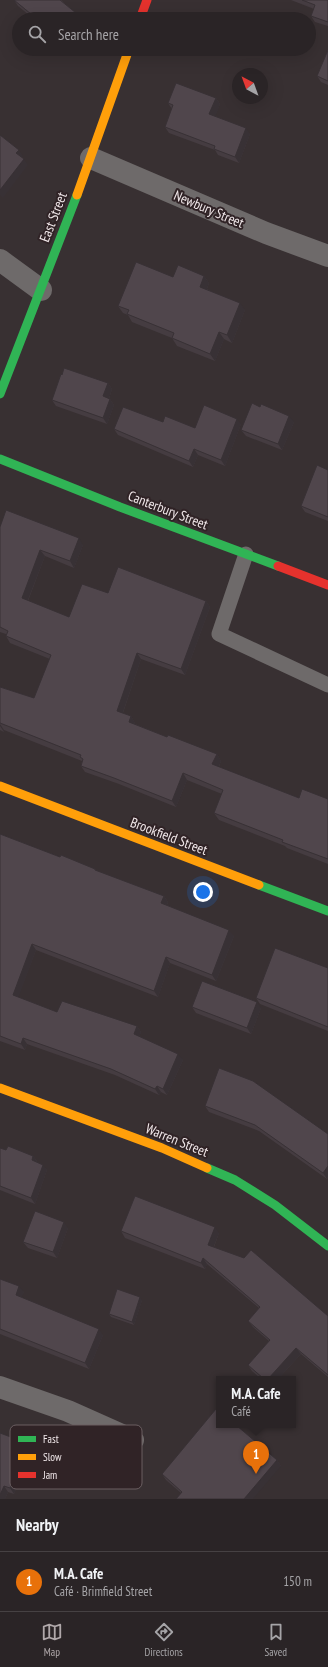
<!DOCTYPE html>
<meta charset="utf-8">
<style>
:root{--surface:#2a2426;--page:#363032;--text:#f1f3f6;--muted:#a5a4a7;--line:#464143;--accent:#b0a8aa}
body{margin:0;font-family:"PT Sans Narrow",sans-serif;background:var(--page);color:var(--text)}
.compass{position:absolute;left:232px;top:68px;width:36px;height:36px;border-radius:50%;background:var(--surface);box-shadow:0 4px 16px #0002;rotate:319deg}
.you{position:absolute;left:203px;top:892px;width:14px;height:14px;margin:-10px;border:3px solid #fff;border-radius:50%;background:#1a73e8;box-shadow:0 0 0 6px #1a73e833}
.badge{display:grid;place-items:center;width:26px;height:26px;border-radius:50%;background:var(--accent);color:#fff;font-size:13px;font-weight:700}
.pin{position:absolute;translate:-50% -33px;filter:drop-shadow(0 1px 2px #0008)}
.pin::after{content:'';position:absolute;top:21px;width:14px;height:12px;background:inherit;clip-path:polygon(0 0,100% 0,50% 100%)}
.popup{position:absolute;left:216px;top:1376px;width:80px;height:52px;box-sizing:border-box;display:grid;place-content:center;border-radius:0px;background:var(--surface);filter:drop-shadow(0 1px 3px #0005);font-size:13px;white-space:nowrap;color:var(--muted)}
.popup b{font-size:15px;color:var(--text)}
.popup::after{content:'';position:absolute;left:50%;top:100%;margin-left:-8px;border:8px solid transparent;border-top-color:var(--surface)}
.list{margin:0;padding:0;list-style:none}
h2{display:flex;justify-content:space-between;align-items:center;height:52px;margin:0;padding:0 16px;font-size:17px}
h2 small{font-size:13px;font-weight:400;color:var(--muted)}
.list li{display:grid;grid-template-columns:26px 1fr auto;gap:12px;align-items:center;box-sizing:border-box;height:60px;padding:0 16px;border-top:1px solid var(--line)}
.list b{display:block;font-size:15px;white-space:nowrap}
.list p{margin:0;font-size:13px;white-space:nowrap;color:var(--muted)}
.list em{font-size:13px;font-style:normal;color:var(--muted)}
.icon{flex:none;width:22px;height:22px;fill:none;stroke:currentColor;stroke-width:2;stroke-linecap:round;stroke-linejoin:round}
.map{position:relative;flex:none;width:328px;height:1499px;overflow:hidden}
.search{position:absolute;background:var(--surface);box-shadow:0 4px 16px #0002;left:12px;right:12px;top:12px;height:44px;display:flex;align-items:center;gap:10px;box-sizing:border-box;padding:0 14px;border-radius:22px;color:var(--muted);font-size:15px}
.sheet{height:112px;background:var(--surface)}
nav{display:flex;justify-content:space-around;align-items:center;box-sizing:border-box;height:56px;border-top:1px solid var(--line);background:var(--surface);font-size:11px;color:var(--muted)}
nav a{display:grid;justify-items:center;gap:2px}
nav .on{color:var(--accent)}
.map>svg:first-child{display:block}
</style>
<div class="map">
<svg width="328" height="1499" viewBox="0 0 328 1499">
<rect width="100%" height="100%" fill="#383032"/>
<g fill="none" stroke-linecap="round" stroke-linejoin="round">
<polyline stroke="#6e6a6a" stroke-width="15" points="246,554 219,634 328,685"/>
<g stroke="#6e6a6a" stroke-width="22">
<polyline points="91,158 266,233 328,256"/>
<polyline points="0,260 41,290"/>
<polyline points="0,1387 68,1411 133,1440"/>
</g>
<g stroke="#30b455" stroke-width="9">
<polyline points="0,394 77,195"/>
<polyline points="0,459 120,507 278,566"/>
<polyline points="259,885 328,911"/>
<polyline points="207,1168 235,1180 275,1205 328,1246"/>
</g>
<g stroke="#ff9f0a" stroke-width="9">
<polyline points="77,195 129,49"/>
<polyline points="0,786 259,885"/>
<polyline points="0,1088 162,1148 207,1168"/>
</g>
<g stroke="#e5322d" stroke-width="9">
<polyline points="140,19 147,0"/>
<polyline points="278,566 328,585"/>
</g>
</g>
<g fill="#453c41">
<polygon points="14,0 61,0 82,19 34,19 18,6"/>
<polygon points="291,0 328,0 328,26 315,22 311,16 314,9"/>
<polygon points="328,50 328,85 321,82 317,76"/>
<polygon points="216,98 220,104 215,116 250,134 239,163 218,155 215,150 169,133 165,127 172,109 168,103"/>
<polygon points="204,276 209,283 207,289 245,310 232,343 224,339 215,361 177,346 172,338 132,322 128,315 123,313 118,306 173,277"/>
<polygon points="108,383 112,389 109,399 110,399 114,405 107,424 56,406 52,400"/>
<polygon points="163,422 195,428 241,424 225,466 198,455 193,467 118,435 114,429"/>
<polygon points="294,422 282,450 246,436 241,430"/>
<polygon points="328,470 328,521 305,512 301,506"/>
<polygon points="0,527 83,545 74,568 45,556 28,601 69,617 108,593 206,601 210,607 185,675 141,659 123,713 131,716 135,723 135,724 167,737 217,754 221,761 219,767 299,798 328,799 328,864 287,848 285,846 219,820 214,813 222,794 187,780 176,807 119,784 85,772 81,766 82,761 4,730 4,732 0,730 0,687 34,698 50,659 10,643 6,636 6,634 0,632"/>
<polygon points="0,834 60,857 95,869 97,871 164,896 168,902 167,905 234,936 216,981 170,963 158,997 36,950 18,997 57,1012 137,1026 141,1032 139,1037 183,1060 167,1095 161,1092 159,1095 115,1075 27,1044 25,1050 0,1041"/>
<polygon points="328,968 328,1031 260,1004 256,998"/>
<polygon points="192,1007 261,1008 251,1034 196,1013"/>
<polygon points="205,1106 328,1134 328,1177 327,1179 259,1131 209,1112"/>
<polygon points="0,1148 6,1150 33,1156 37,1161 37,1162 47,1170 35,1204 0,1190"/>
<polygon points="68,1228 57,1258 28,1248 23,1242"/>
<polygon points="121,1231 219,1233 214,1247 328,1316 328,1377 301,1354 278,1379 261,1379 252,1371 248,1365 269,1341 253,1327 248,1321 259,1308 207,1264 205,1269 125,1238"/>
<polygon points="0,1279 24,1292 21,1297 103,1335 89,1369 0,1334"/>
<polygon points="142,1300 134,1325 111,1317 109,1314"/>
<polygon points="0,1434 27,1443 31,1449 14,1494 8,1492 5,1499 0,1499"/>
<polygon points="277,1460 281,1466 181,1493 166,1480 162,1474"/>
</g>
<g fill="#383135">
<polygon points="216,98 220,104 214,120 209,114"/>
<polygon points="246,128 250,134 239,163 235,157"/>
<polygon points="19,150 23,156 20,159 16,153"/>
<polygon points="24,159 28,165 3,198 0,195 0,190"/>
<polygon points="204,276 209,283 205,294 200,287"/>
<polygon points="240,303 245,310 232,343 227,335"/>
<polygon points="219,332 224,339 215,361 210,354"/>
<polygon points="108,383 112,389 108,402 103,396"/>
<polygon points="110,399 114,405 107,424 103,418"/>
<polygon points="289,416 294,422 282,450 278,444"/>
<polygon points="237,419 241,424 225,466 221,460"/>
<polygon points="194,449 198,455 193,467 189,461"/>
<polygon points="79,538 83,545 74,568 70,561"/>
<polygon points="40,550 45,556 26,605 22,598"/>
<polygon points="206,601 210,607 185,675 181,669"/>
<polygon points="137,653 141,659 121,718 117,711"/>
<polygon points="131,716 135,723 133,728 129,722"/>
<polygon points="0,724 4,730 4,732 0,726"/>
<polygon points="217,754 221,761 217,771 212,764"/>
<polygon points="183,773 187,780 176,807 172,801"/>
<polygon points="164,896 168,902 165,909 161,903"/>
<polygon points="229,930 234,936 216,981 212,975"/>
<polygon points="32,944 36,950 17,1001 13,995"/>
<polygon points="166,957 170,963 158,997 154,991"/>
<polygon points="257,1002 261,1008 251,1034 247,1028"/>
<polygon points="137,1026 141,1032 138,1040 134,1034"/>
<polygon points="23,1038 27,1044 25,1050 21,1044"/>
<polygon points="178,1054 183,1060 167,1095 163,1089"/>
<polygon points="157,1086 161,1092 159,1095 155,1089"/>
<polygon points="33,1156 37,1161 35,1166 32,1160"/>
<polygon points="43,1165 47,1170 35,1204 31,1198"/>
<polygon points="328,1166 328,1177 327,1179 323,1173"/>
<polygon points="64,1222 68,1228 57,1258 53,1252"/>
<polygon points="215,1227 219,1233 212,1251 208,1245"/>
<polygon points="203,1258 207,1264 205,1269 201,1263"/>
<polygon points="19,1286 24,1292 20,1301 16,1295"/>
<polygon points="140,1297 142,1300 134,1325 132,1322"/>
<polygon points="99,1329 103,1335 89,1369 85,1363"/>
<polygon points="296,1348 301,1354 278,1379 268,1379"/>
<polygon points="27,1443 31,1449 14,1494 10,1488"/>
<polygon points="277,1460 281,1466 253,1499 244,1499"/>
<polygon points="4,1486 8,1492 5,1499 0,1499 0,1495"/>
</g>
<g fill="#50464c" stroke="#383135">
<polygon points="14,0 60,0 81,17 79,19 37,19"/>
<polygon points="302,0 328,0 328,22 311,16 315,5"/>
<polygon points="328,50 328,81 317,76"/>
<polygon points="176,83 216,98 209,114 246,128 235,157 214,149 215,146 165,127 173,105 168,103"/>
<polygon points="0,135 19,150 16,153 24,159 0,190"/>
<polygon points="136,262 173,277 178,265 204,276 200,287 240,303 227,335 219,332 210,354 172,338 174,333 127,314 129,310 118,306"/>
<polygon points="64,368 108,383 103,396 110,399 103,418 52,400 61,374 62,375"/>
<polygon points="252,403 260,407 261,404 289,416 278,444 241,430"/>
<polygon points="204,405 237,419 221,460 194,449 189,461 114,429 123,407 163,422 165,416 195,428"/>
<polygon points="317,465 328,470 328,517 301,506"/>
<polygon points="6,510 79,538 70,561 40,550 22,598 69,617 82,584 108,593 118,567 206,601 181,669 137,653 117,711 131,716 129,722 167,737 168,735 217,754 212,764 299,798 302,789 328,799 328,859 282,842 283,840 214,813 223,790 183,773 172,801 114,778 81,766 83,759 80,757 81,755 0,723 0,687 34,698 51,655 6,636 8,631 0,627 0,527"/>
<polygon points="0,834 60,857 61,855 95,869 95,870 164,896 161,903 229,930 212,975 166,957 154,991 32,944 13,995 57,1012 62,1001 137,1026 134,1034 178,1054 163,1089 157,1086 155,1089 111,1069 23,1038 21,1044 0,1036"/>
<polygon points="275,948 328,968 328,1027 256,998"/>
<polygon points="202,981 257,1002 247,1028 192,1007"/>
<polygon points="219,1068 253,1081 328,1134 328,1166 323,1173 255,1125 205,1106"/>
<polygon points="8,1146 33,1156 32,1160 43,1165 31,1198 0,1186 0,1148 6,1150"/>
<polygon points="135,1196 215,1227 208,1245 244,1258 251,1250 328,1316 328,1375 296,1348 268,1379 264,1379 248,1365 270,1340 248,1321 260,1307 203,1258 201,1263 121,1231"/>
<polygon points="35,1211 64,1222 53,1252 23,1242"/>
<polygon points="0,1279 19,1286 16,1295 99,1329 85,1363 0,1329"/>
<polygon points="117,1289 140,1297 132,1322 109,1314"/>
<polygon points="216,1409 219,1411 219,1425 236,1425 277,1460 244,1499 176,1499 182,1492 162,1474"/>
<polygon points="0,1433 27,1443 10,1488 4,1486 0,1495"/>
</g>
<g text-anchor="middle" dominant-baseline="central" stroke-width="4" stroke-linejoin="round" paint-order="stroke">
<g font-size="14" fill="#f1e8ea" stroke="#302326">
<text transform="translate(209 209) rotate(23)">Newbury Street</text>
<text transform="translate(53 217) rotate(-69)">East Street</text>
<text transform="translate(168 510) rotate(21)">Canterbury Street</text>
<text transform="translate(169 836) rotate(21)">Brookfield Street</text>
<text transform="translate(177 1140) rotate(22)">Warren Street</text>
</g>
</g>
<rect x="10" y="1425" width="132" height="64" rx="6" fill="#302326" stroke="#6a5e61" stroke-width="1"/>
<rect x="18" y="1436" width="18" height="6" fill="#30b455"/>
<rect x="18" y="1454" width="18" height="6" fill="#ff9f0a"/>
<rect x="18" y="1472" width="18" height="6" fill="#e5322d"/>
<g font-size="11" fill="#f1e8ea">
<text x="43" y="1443">Fast</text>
<text x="43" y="1461">Slow</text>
<text x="43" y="1479">Jam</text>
</g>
</svg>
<svg class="compass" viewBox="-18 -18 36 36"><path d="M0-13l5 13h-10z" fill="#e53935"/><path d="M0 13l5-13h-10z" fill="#a5a4a7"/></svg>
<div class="you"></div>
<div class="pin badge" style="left:256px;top:1474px;background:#e8710a">1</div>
<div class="popup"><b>M.A. Cafe</b>Café</div>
<div class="search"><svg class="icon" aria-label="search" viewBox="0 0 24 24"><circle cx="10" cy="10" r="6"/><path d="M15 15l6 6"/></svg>Search here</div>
</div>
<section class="sheet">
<h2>Nearby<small></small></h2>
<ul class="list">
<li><span class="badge" style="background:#e8710a">1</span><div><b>M.A. Cafe</b><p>Café · Brimfield Street</p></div><em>150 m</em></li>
</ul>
</section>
<nav>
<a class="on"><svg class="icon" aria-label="map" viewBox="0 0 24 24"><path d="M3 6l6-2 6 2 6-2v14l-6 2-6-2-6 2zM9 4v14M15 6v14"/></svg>Map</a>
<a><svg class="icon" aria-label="directions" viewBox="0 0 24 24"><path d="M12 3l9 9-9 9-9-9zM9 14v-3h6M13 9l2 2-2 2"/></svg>Directions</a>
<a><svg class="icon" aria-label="saved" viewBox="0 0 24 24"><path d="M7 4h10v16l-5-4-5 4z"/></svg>Saved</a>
</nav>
